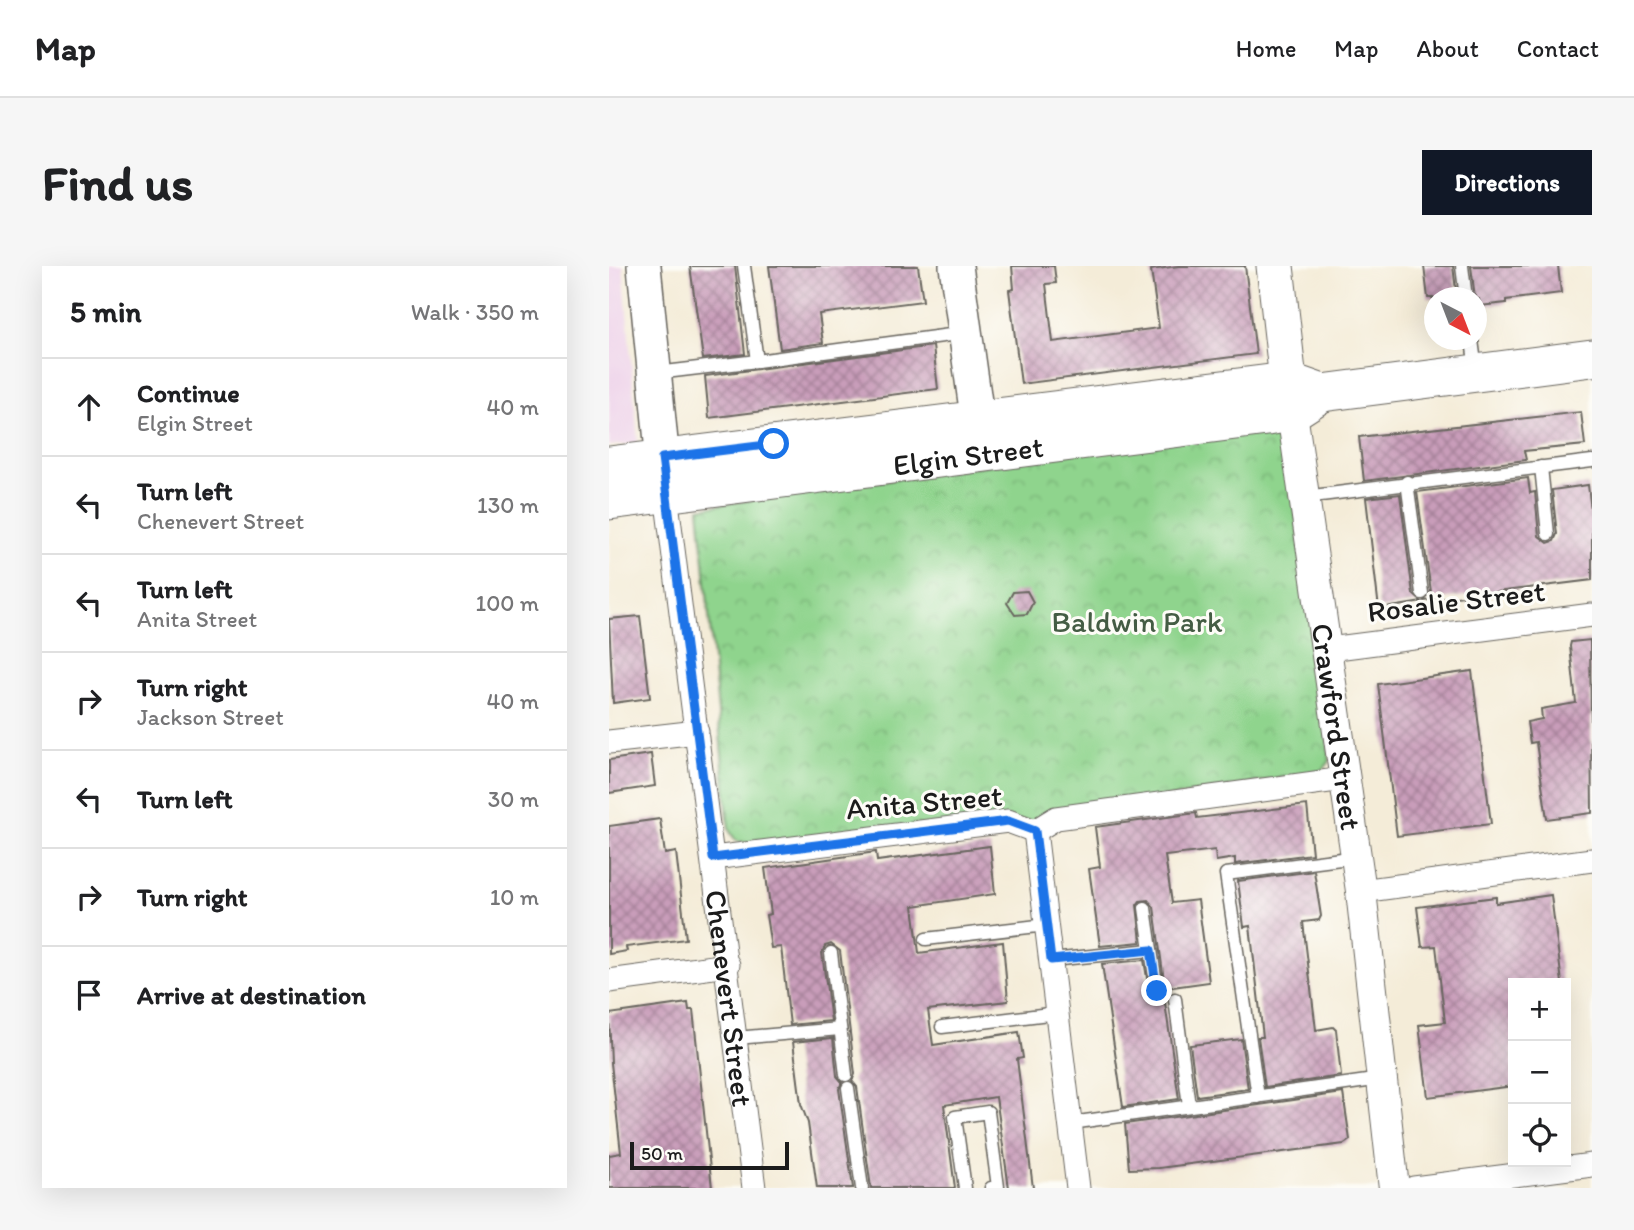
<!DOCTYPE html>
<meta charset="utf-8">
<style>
:root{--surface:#fff;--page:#f6f6f6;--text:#202124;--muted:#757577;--line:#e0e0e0;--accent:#111827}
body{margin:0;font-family:Itim,sans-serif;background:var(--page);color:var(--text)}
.controls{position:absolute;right:21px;bottom:21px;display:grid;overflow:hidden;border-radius:0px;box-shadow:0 7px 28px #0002}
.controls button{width:63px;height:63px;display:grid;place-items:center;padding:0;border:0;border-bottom:2px solid var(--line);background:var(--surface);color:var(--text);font:35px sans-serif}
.compass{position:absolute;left:815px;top:21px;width:63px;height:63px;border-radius:50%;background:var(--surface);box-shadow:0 7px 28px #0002;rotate:138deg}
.scale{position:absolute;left:21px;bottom:18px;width:159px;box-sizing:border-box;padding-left:7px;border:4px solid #1c1c1c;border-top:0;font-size:19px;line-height:24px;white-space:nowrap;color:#1c1c1c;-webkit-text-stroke:5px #fdfcf7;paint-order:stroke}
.stop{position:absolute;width:21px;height:21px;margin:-16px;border:5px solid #1a73e8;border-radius:50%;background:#fff}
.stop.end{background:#1a73e8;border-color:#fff;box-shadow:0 2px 7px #0008}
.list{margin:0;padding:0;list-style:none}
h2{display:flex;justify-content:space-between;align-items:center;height:91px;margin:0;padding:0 28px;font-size:30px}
h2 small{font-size:23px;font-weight:400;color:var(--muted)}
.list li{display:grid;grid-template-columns:46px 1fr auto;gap:21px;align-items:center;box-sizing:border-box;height:98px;padding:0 28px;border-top:2px solid var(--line)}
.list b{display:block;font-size:26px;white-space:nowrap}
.list p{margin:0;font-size:23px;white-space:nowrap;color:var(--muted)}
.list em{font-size:23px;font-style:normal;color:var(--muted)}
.icon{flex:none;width:38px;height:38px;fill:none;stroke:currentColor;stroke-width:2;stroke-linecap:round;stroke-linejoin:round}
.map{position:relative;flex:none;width:983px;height:922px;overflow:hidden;border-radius:0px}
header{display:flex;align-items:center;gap:42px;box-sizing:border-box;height:98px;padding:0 35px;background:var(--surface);border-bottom:2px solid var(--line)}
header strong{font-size:33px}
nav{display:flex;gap:38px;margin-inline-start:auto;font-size:24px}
.intro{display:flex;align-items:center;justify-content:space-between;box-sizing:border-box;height:168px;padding:0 42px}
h1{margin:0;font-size:49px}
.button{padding:18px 32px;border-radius:0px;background:var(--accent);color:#fff;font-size:24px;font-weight:700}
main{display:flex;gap:42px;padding:0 42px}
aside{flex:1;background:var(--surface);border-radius:0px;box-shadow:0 7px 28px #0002}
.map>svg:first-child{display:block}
</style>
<header>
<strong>Map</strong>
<nav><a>Home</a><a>Map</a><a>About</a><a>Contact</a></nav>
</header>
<div class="intro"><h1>Find us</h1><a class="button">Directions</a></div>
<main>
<aside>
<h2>5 min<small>Walk · 350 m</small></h2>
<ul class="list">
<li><svg class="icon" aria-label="ahead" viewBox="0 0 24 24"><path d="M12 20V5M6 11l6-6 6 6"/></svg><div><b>Continue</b><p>Elgin Street</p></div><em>40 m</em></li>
<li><svg class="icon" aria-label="left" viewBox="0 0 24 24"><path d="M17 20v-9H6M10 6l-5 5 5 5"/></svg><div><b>Turn left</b><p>Chenevert Street</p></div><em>130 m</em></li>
<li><svg class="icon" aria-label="left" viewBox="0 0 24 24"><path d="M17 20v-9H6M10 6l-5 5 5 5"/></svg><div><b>Turn left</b><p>Anita Street</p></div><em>100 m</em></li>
<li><svg class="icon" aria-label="right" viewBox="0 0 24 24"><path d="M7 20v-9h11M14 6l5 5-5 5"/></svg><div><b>Turn right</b><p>Jackson Street</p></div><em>40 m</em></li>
<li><svg class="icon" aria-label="left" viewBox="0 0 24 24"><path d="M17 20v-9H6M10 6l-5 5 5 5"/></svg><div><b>Turn left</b></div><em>30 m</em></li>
<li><svg class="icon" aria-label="right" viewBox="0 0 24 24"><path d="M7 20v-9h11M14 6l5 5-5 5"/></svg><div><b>Turn right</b></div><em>10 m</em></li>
<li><svg class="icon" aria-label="arrive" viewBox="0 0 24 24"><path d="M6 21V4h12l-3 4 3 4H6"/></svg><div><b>Arrive at destination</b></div></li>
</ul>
</aside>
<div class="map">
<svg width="983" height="922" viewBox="0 0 983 922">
<defs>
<pattern id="park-crowns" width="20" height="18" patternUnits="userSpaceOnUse" patternTransform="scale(1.75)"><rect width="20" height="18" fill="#8fd48d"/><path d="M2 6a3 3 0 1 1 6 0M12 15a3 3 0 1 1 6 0" fill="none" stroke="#7bb579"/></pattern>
<pattern id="building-cross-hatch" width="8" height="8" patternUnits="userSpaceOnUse" patternTransform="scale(1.75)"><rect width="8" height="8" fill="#c99dba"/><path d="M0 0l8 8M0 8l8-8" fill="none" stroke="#a27f96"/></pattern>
</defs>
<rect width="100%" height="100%" fill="#fdfcf7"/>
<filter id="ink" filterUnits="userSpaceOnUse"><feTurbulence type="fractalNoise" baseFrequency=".0143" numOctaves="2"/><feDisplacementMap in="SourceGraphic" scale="14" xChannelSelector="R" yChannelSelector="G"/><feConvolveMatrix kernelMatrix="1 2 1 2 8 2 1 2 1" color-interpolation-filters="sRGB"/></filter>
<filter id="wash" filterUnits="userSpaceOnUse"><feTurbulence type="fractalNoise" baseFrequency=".00686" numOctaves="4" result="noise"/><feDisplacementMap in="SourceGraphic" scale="28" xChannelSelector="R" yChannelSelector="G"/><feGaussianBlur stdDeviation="1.57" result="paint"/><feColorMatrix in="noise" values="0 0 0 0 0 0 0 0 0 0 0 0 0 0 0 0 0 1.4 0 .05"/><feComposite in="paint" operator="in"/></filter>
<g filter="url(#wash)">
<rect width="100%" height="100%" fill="#f4ecd8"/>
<polygon fill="#edd0e9" points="0,0 14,0 29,177 0,180"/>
<polygon fill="url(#park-crowns)" stroke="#567854" stroke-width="2" points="674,155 721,495 713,505 429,554 139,577 127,575 120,564 90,242"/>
<g id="blocks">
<g fill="url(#building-cross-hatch)">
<polygon points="81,0 126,0 136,88 94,93"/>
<polygon points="160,0 309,0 314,35 210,48 214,77 171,83"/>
<polygon points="403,0 445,0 447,17 437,18 444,76 550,62 542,4 569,0 636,0 647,88 412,118 400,24 405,23"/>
<polygon points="815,0 844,0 848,32 819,32"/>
<polygon points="862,0 949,0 952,27 897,34 897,37 871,40 870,33 866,32"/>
<polygon points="324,80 329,123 100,152 96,110"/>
<polygon points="972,146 976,179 915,185 917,194 755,215 750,171"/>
<polygon points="919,212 921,227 926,226 930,270 939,277 945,275 948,268 943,224 979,219 983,253 983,314 815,335 822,326 808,226"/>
<polygon points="791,228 804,328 813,336 770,343 757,232"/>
<polygon points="418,325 424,336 418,348 406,349 398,337 404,326"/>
<polygon points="31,350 41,432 4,437 0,353"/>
<polygon points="981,374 983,547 938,553 927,476 921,477 918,456 933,453 932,443 967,437 961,380 962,376"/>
<polygon points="863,405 882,558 788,570 769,418"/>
<polygon points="42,488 46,520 0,527 0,494"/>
<polygon points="698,539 703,588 626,598 626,592 607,595 606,584 556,590 563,637 589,634 600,716 556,722 545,641 539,634 531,635 528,639 532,676 491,680 480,603 491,601 486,561 587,547 588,552"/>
<polygon points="51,553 56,588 67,586 77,673 17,681 18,685 0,688 0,560"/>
<polygon points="381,580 386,628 304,640 310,687 394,676 399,735 319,744 324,779 410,766 414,792 408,793 424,922 400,922 387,831 335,839 346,922 262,922 248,821 243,815 246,808 231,685 222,678 216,680 213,687 222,755 181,759 172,681 162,682 157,649 162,648 156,602 267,586 268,595"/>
<polygon points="705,605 712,650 710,654 694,656 707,764 724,761 727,764 732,810 656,821 649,771 654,771 641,660 635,661 629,615"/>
<polygon points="942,629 953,717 904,717 904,820 819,831 810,759 836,756 827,680 813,681 808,641 887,631 887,637"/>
<polygon points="535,694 541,730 549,734 555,730 570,833 514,841 493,698"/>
<polygon points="79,737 80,744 84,744 103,922 0,922 0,889 12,887 2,797 0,748"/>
<polygon points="224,772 228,810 233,816 230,823 244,922 208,922 199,857 192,838 184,776"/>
<polygon points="632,773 639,823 588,830 581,779"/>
<polygon points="734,827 741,874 735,878 550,902 520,903 516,858"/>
</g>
</g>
</g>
<g filter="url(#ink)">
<use href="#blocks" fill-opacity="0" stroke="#68655e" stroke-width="2"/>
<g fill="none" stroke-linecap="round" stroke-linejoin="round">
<g stroke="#68655e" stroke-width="15">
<g id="service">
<polyline points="135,0 148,95 356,67"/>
<polyline points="853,0 857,32"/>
<polyline points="863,74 867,104"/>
<polyline points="48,107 148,95"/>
<polyline points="932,201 939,268"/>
<polyline points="798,216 813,327"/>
<polyline points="696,231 983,195"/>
<polyline points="536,642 548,725"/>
<polyline points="317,673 437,659"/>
<polyline points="222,687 237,809"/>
<polyline points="442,694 542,684"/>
<polyline points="566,733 580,840"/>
<polyline points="333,761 448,747"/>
<polyline points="127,772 231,763"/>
<polyline points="239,822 253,922"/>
<polyline points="649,831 617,608 747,591"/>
<polyline points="462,857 772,813"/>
<polyline points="356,922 346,851 379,846 389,921 382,922"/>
</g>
</g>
<g stroke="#68655e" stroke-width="25">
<g id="minor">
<path id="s1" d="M57 228 145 922"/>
<polyline points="720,383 983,349"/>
<polyline points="0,476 88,466"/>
<polyline points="426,565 469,922"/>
<polyline points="104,592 399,555 426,565 447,552 735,513"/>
<polyline points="752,625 983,594"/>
<polyline points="0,715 119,699"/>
<polyline points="805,922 983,899"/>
</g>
</g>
<g stroke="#68655e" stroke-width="32">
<g id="tertiary">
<path id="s2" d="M680 126 752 625 785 922"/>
</g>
</g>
<g stroke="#68655e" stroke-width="36">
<g id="secondary">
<polyline points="35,0 56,217"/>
<polyline points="347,0 372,179"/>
</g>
</g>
<g stroke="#68655e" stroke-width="39">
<g id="primary">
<polyline points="666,0 679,115"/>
<polyline points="0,199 679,115 713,127 983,92"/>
<path id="s3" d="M0 235 658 151 682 147 713 127"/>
</g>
</g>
<use href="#service" stroke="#fff" stroke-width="12"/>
<use href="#minor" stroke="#fff" stroke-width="23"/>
<use href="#tertiary" stroke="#fff" stroke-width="30"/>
<use href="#secondary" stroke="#fff" stroke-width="33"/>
<use href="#primary" stroke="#fff" stroke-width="37"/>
</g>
</g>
<g fill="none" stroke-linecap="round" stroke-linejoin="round" filter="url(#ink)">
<polyline stroke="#1a73e8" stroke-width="9" points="165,178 53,192 104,592 399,555 426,565 442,694 542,684 548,725"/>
</g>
<g text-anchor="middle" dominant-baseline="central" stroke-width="6" stroke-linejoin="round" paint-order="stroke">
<g font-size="30" fill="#1c1c1c" stroke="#fdfcf7">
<text stroke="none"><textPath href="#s3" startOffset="362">Elgin Street</textPath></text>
<text transform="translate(847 335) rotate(-7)">Rosalie Street</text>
<text stroke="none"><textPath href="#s2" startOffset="338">Crawford Street</textPath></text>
<text transform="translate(315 536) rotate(-5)">Anita Street</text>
<text stroke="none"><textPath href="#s1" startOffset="508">Chenevert Street</textPath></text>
</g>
<g font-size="30" fill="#445c44" stroke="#fdfcf7">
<text x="528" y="355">Baldwin Park</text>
</g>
</g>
</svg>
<div class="controls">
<button>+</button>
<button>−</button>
<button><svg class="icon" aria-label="locate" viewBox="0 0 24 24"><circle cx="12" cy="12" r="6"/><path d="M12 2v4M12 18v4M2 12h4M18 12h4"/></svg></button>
</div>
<svg class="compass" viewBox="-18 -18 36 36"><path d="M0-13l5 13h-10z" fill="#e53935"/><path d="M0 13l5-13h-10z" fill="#757577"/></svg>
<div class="scale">50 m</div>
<div class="stop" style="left:165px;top:178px"></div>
<div class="stop end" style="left:548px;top:725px"></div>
</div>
</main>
